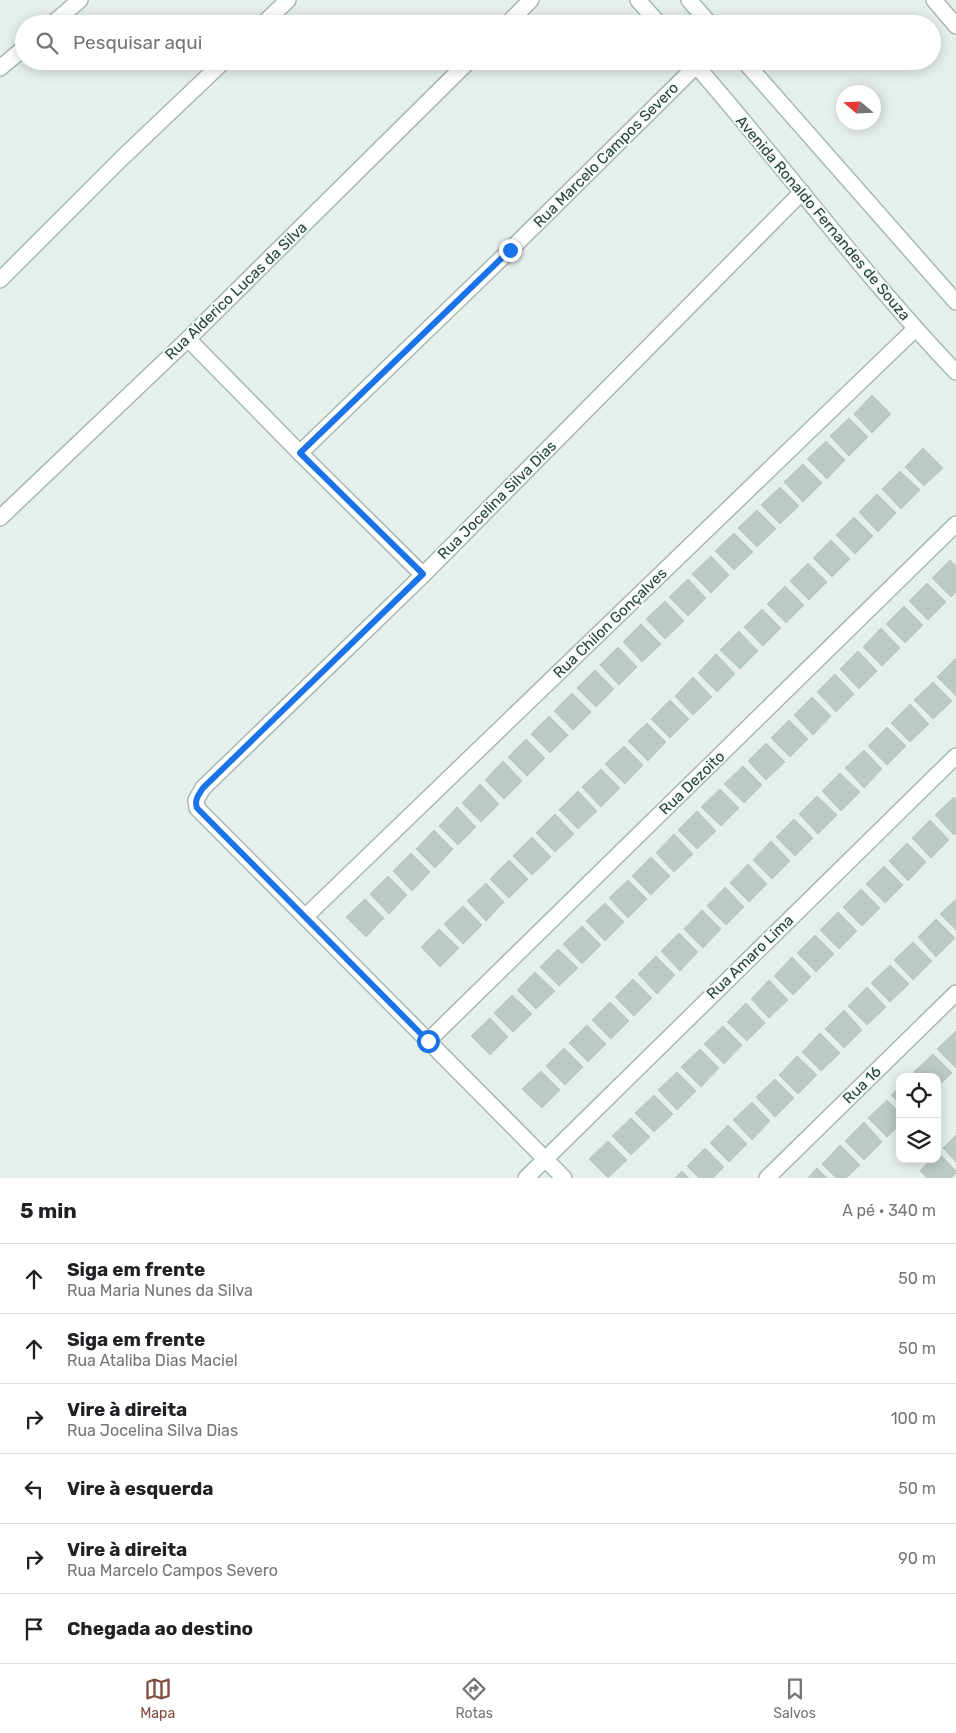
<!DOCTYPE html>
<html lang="pt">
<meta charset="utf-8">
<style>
:root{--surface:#fff;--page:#f2f2f2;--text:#202124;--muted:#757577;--line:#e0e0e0;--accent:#7f4e3f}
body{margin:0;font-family:Rubik,sans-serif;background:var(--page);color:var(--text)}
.controls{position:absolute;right:15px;bottom:15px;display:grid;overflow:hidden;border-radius:10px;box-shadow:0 2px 12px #0003}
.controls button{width:45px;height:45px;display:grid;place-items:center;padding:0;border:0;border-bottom:1px solid var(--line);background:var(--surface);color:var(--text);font:25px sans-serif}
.compass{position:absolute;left:836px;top:85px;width:45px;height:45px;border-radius:50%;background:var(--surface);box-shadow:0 2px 12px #0003;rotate:289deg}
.stop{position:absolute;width:15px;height:15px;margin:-11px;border:4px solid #1a73e8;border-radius:50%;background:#fff}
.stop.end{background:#1a73e8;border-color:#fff;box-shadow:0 1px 5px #0008}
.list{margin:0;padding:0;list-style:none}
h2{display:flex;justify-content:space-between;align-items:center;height:65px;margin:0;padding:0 20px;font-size:21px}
h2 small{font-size:16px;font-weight:400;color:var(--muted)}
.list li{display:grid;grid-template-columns:32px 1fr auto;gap:15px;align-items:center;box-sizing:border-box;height:70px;padding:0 20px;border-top:1px solid var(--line)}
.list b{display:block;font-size:19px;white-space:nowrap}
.list p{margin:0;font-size:16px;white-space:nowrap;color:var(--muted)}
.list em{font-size:16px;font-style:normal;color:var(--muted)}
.icon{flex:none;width:28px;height:28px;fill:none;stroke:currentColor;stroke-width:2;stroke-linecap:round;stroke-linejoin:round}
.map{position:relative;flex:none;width:956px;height:1178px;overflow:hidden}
.search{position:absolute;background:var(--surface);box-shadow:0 2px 12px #0003;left:15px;right:15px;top:15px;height:55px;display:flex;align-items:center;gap:12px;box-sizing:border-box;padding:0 18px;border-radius:28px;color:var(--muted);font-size:19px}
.sheet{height:485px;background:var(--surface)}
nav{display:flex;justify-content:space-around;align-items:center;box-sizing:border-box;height:70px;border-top:1px solid var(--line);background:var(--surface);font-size:14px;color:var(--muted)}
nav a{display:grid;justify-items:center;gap:2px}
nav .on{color:var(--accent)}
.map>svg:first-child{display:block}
</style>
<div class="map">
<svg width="956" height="1178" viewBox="0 0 956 1178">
<rect width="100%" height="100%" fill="#e6efeb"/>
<g fill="#bbcac4" stroke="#b8c9c2">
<polygon points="872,395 891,414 872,433 854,414"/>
<polygon points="849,418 868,437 849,456 830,436"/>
<polygon points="826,441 845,460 827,479 807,459"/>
<polygon points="923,448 943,468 924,486 905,467"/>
<polygon points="803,464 822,483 803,502 784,482"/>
<polygon points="900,471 920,490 901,509 882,489"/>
<polygon points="780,487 799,506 780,524 761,505"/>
<polygon points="877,494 896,513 878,532 859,512"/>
<polygon points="757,510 776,529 757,547 738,528"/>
<polygon points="854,517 873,536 855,554 836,535"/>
<polygon points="734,533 753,552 734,570 715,551"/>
<polygon points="831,540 850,559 832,577 813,558"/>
<polygon points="711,556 729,575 711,593 692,574"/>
<polygon points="950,560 956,566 956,592 951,597 932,578"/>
<polygon points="808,563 827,582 809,600 790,581"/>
<polygon points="688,579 706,598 688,616 669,597"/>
<polygon points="927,583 946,602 928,620 909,601"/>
<polygon points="785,586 804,605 786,623 767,604"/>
<polygon points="665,601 684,621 665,639 646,619"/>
<polygon points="904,606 923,625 905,643 886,624"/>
<polygon points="762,609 781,628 763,646 744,627"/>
<polygon points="641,624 661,644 642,662 623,642"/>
<polygon points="881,628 900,648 882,666 863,647"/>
<polygon points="739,631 758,651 740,669 720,650"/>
<polygon points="618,647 637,667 619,685 600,665"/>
<polygon points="858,651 877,671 859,689 840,669"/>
<polygon points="716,654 735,674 717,692 698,673"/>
<polygon points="956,658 956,696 937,677"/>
<polygon points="595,670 614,689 596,707 577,688"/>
<polygon points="835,674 854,694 836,712 817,692"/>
<polygon points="693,677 712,697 693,715 675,696"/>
<polygon points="933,682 952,701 933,719 914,700"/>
<polygon points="572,693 591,712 573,730 554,711"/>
<polygon points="812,697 831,716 813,735 794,715"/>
<polygon points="670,700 689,719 670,738 651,719"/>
<polygon points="910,704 929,724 910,742 891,723"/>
<polygon points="549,716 568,735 550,753 531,734"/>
<polygon points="789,720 808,739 790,757 771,738"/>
<polygon points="647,723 666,742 648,761 628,741"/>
<polygon points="887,727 906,746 887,765 868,746"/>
<polygon points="526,739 545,758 527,776 508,757"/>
<polygon points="766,743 785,762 766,780 748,761"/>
<polygon points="624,746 643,765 625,784 605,764"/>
<polygon points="864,750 882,769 864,788 845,768"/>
<polygon points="503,761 522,781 504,799 485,780"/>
<polygon points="743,766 762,785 744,803 724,784"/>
<polygon points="601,769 620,788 601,807 582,787"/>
<polygon points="840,773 860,792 841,811 822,791"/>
<polygon points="480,784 499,804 481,822 462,803"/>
<polygon points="720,789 739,808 721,826 701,807"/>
<polygon points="578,791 597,811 578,829 559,810"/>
<polygon points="817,796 837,815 818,834 799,814"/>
<polygon points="954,797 956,800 956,833 954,835 935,815"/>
<polygon points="457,807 476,827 458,845 439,826"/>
<polygon points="697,811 716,831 697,849 678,830"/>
<polygon points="555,814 574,834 555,852 536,833"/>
<polygon points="794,819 813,838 795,856 776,837"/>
<polygon points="930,820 949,840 931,858 912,838"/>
<polygon points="434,830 453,849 435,868 416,849"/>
<polygon points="674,834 693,854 674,872 656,853"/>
<polygon points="532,837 551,857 532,875 513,856"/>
<polygon points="771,841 790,861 772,879 753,860"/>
<polygon points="907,843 926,862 908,881 889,861"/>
<polygon points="411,853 430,872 412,891 393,871"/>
<polygon points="651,857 670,876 651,895 632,876"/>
<polygon points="509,860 528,879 509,898 490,879"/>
<polygon points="748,864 767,884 749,902 730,883"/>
<polygon points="884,866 903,885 885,903 866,884"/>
<polygon points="388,876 407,895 389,914 370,894"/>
<polygon points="628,880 647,899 628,918 609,898"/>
<polygon points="486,883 504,902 486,921 467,901"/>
<polygon points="725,887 744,907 726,925 707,906"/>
<polygon points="861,889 880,908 862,926 843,907"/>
<polygon points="365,899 384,918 366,937 346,917"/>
<polygon points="956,899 956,930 940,914"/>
<polygon points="605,903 624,922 605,941 586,921"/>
<polygon points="463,906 482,925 463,944 444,924"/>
<polygon points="702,910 721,929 703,948 684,929"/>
<polygon points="838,912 857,931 839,949 820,930"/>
<polygon points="936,919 955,938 936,957 918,937"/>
<polygon points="582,926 601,945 582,964 563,944"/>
<polygon points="439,929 459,948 440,967 421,947"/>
<polygon points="679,933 698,952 680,971 661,951"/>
<polygon points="815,935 834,954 816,972 797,953"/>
<polygon points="913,942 932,961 913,980 894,960"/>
<polygon points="558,949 578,968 559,986 540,967"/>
<polygon points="656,956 675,975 657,994 638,974"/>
<polygon points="792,957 811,977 793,995 774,976"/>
<polygon points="890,965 909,984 890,1002 871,983"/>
<polygon points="535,972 555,991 536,1009 517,990"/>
<polygon points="633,979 652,998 634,1016 615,997"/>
<polygon points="769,980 788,1000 769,1018 751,999"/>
<polygon points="867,987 886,1007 867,1025 848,1006"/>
<polygon points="512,995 532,1014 513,1032 494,1013"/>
<polygon points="610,1002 629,1021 611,1039 592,1020"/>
<polygon points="746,1003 765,1023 747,1041 727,1022"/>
<polygon points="844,1010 862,1030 844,1048 825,1029"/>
<polygon points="490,1018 508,1037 490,1055 471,1036"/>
<polygon points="587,1025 606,1044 588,1062 569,1043"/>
<polygon points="723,1026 742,1045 724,1064 704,1044"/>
<polygon points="956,1031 956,1068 937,1049"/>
<polygon points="820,1033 840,1053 821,1071 802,1052"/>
<polygon points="564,1048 583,1067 565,1085 546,1066"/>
<polygon points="700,1049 719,1068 701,1087 681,1067"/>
<polygon points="933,1054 952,1073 937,1087 937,1077 919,1077 914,1072"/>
<polygon points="797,1056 817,1075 798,1094 779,1075"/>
<polygon points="541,1071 560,1090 542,1108 522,1089"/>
<polygon points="677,1072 696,1091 677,1110 658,1090"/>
<polygon points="775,1079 794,1098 775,1117 756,1097"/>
<polygon points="900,1087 900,1104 891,1095"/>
<polygon points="654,1095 673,1114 654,1132 635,1113"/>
<polygon points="887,1100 900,1113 900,1125 887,1137 868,1118"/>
<polygon points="752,1102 770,1121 752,1140 733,1120"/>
<polygon points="631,1118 650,1137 631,1155 612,1136"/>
<polygon points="864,1122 882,1142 864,1160 845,1141"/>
<polygon points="728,1125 747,1144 729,1162 710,1143"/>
<polygon points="956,1135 956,1162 943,1148"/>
<polygon points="608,1141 627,1160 608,1178 589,1159"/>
<polygon points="840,1145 860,1165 846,1178 836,1178 822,1164"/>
<polygon points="705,1148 724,1167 713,1178 699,1178 687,1166"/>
<polygon points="938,1152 956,1171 956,1173 951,1178 927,1178 920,1171 931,1159 937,1159"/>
<polygon points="817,1168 827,1178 808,1178"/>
<polygon points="682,1171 689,1178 675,1178"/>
</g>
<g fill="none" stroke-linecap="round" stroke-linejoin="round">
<g stroke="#a8b8b2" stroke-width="18">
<g id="street">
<polyline points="934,0 956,26"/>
<polyline points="52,24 80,0"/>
<polyline points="263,24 288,0"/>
<polyline points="507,24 531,0"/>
<polyline points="0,68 24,48"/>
<polyline points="0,280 122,158 224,61"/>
<polyline points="188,339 300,453 423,575"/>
<polyline points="300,453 510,250 696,66"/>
<polyline points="0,518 188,339 469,61"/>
<polyline points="305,917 915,329"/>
<polyline points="428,1041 956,524"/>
<polyline points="526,1178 956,756"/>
<polyline points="564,1178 197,808 196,800 203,788 423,575 802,192"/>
<polyline points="767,1178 956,993"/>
</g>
</g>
<g stroke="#a4bbb3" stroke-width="18">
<g id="secondary">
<polyline points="638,0 659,24"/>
<polyline points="689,0 710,24"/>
<path d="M692 61C782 163 862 274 956 372"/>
<polyline points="744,61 956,302"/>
</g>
</g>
<use href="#street" stroke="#fff" stroke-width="15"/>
<use href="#secondary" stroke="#fff" stroke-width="15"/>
</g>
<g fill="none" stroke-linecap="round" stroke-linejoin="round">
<path stroke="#1a73e8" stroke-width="6" d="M428 1041 197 808C194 800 199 794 203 788L423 574 300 453 510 250"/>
</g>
<g text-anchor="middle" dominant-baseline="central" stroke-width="4" stroke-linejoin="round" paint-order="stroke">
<g font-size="15" fill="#24423a" stroke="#f7fbf9">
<text transform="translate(606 155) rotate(-45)">Rua Marcelo Campos Severo</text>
<text transform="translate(823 218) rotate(50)">Avenida Ronaldo Fernandes de Souza</text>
<text transform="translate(236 291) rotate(-44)">Rua Alderico Lucas da Silva</text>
<text transform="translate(497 500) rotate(-45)">Rua Jocelina Silva Dias</text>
<text transform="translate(610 623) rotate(-44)">Rua Chilon Gonçalves</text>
<text transform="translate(692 783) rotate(-44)">Rua Dezoito</text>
<text transform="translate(750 957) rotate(-44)">Rua Amaro Lima</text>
<text transform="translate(862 1085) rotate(-44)">Rua 16</text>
</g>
</g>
</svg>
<div class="controls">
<button><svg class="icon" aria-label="locate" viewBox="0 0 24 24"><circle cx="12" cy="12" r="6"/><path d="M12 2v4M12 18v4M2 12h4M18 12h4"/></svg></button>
<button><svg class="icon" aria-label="layers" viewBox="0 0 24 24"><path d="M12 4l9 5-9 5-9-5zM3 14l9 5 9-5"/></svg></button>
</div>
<svg class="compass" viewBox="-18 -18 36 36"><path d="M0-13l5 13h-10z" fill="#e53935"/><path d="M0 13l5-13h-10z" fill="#757577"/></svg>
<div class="stop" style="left:428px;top:1041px"></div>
<div class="stop end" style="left:510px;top:250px"></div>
<div class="search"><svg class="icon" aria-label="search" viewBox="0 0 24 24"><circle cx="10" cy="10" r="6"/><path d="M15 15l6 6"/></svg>Pesquisar aqui</div>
</div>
<section class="sheet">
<h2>5 min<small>A pé · 340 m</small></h2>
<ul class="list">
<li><svg class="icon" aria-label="ahead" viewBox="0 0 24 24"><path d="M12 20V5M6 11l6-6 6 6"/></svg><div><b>Siga em frente</b><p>Rua Maria Nunes da Silva</p></div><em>50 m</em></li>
<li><svg class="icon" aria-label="ahead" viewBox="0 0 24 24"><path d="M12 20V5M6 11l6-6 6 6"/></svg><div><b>Siga em frente</b><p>Rua Ataliba Dias Maciel</p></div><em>50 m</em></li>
<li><svg class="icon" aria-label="right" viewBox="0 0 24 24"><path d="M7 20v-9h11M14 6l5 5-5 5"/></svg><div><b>Vire à direita</b><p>Rua Jocelina Silva Dias</p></div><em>100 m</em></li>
<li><svg class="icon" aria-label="left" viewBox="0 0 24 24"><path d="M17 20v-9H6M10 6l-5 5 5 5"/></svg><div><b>Vire à esquerda</b></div><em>50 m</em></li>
<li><svg class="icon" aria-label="right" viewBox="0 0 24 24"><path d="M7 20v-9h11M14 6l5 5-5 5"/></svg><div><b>Vire à direita</b><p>Rua Marcelo Campos Severo</p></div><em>90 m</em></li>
<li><svg class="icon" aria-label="arrive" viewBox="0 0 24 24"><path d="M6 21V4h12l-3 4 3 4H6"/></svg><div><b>Chegada ao destino</b></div></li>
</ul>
</section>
<nav>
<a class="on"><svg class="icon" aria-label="map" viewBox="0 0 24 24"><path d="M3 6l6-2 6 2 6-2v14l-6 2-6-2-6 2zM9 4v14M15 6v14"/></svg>Mapa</a>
<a><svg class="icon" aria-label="directions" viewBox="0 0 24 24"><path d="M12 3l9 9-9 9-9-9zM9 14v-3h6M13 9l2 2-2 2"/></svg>Rotas</a>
<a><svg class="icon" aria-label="saved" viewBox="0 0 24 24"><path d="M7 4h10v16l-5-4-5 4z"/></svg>Salvos</a>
</nav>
